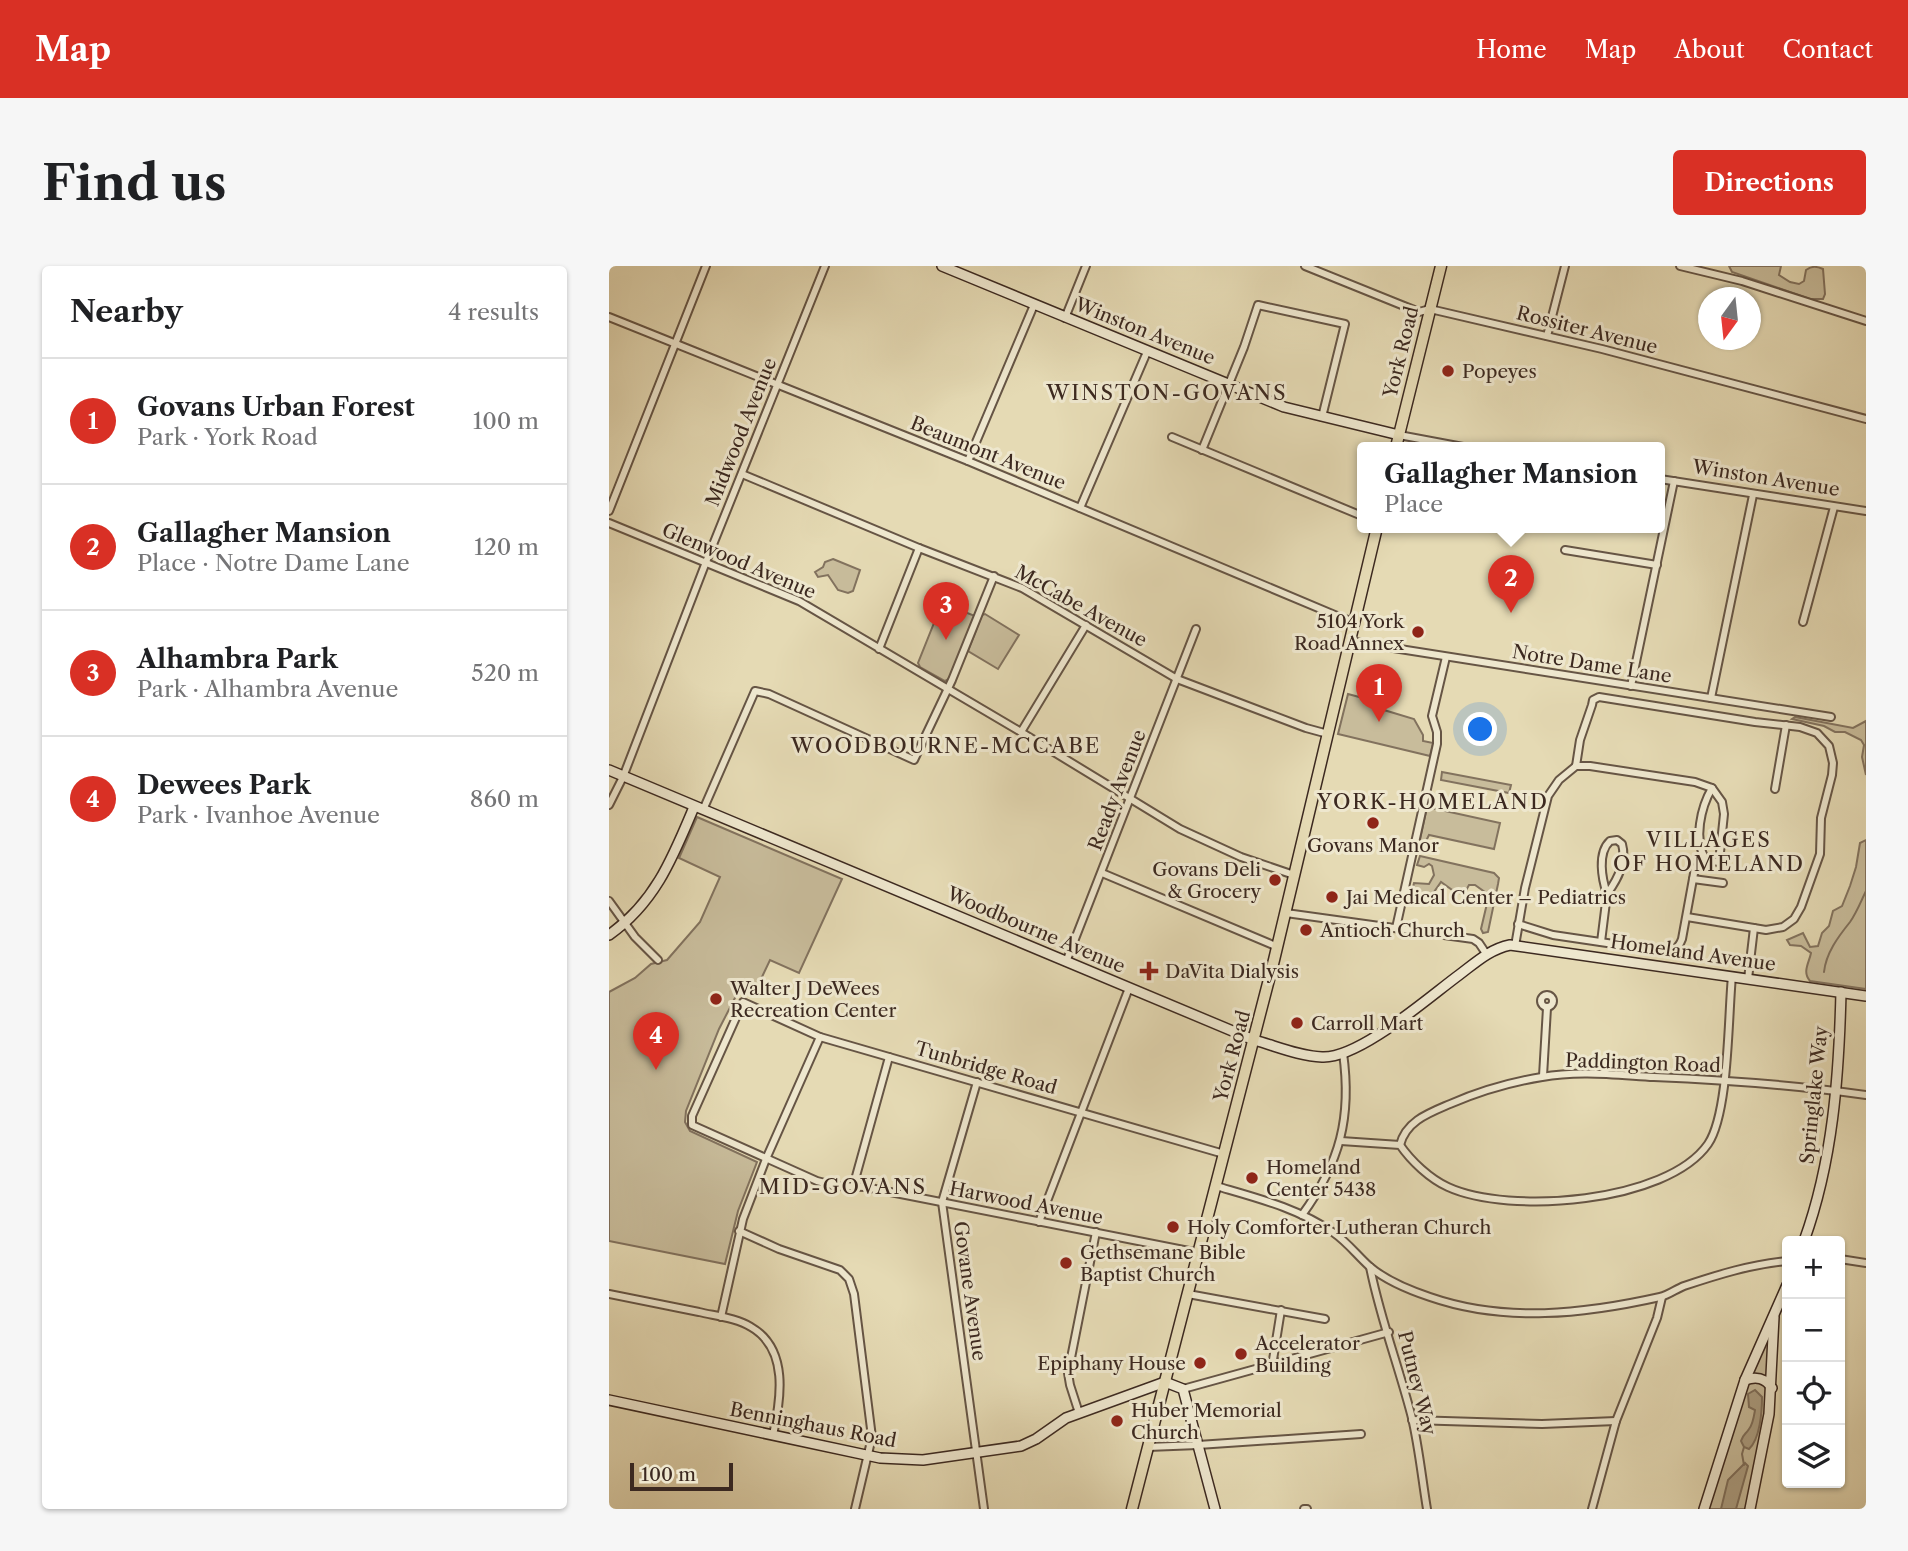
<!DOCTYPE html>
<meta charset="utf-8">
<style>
:root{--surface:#fff;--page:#f6f6f6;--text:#202124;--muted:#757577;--line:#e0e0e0;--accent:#d93025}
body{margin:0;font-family:"Libre Caslon Text",serif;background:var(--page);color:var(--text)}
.controls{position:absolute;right:21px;bottom:21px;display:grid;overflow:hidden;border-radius:7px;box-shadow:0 2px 5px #0004}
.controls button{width:63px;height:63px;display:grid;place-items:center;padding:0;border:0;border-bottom:2px solid var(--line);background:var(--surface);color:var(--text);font:35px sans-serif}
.compass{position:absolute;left:1089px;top:21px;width:63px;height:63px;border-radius:50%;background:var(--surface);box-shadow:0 2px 5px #0004;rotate:195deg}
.scale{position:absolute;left:21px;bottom:18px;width:103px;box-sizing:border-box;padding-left:7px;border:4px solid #3c2920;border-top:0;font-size:19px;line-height:24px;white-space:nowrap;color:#3c2920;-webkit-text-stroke:5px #eee7ce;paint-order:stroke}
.you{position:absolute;left:872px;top:464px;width:24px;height:24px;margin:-18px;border:5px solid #fff;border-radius:50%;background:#1a73e8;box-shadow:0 0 0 10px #1a73e833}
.badge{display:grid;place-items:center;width:46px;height:46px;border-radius:50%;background:var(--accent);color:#fff;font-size:23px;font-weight:700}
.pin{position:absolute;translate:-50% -58px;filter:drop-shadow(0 2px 4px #0008)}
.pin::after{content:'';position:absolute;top:37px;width:24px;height:21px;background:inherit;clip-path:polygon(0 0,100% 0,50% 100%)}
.popup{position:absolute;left:748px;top:176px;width:308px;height:91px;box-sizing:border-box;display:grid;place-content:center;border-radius:7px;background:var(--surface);filter:drop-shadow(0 2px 5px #0005);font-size:23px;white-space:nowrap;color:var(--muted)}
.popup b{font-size:26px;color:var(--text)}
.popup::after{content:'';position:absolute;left:50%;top:100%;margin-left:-14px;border:14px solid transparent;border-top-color:var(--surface)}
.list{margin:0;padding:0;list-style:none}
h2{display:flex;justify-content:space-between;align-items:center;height:91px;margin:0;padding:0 28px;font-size:30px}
h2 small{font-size:23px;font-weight:400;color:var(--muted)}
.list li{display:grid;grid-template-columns:46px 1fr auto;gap:21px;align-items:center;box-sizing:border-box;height:126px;padding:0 28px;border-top:2px solid var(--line)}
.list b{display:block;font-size:26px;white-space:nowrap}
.list p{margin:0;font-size:23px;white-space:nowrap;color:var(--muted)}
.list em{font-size:23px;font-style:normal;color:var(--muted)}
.icon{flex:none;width:38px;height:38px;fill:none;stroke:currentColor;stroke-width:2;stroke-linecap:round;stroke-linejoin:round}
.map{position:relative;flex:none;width:1257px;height:1243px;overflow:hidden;border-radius:7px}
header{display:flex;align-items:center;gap:42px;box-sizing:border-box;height:98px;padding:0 35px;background:var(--accent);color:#fff}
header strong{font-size:33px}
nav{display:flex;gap:38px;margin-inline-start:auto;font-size:24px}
.intro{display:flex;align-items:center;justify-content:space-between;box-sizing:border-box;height:168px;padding:0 42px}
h1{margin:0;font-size:49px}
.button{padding:18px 32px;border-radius:7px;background:var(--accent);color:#fff;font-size:24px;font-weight:700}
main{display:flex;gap:42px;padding:0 42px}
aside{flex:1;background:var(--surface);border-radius:7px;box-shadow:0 2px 5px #0004}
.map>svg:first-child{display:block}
</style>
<header>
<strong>Map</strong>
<nav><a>Home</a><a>Map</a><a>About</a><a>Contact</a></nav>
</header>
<div class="intro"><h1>Find us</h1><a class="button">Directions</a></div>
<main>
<aside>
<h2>Nearby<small>4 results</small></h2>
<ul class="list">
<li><span class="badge">1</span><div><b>Govans Urban Forest</b><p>Park · York Road</p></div><em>100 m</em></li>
<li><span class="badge">2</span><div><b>Gallagher Mansion</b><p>Place · Notre Dame Lane</p></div><em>120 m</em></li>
<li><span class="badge">3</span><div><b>Alhambra Park</b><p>Park · Alhambra Avenue</p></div><em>520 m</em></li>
<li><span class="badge">4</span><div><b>Dewees Park</b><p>Park · Ivanhoe Avenue</p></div><em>860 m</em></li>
</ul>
</aside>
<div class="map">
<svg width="1257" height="1243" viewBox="0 0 1257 1243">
<rect width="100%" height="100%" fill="#e5dab4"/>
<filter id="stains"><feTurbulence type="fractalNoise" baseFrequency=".00286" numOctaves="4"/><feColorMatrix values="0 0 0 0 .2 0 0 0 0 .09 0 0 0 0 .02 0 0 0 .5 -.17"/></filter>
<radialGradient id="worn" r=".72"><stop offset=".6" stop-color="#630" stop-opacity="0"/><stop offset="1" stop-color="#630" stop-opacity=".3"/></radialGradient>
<g fill="#c8bc9b" stroke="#82725e" stroke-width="2">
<path d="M1120 0H1172L1170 9 1181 16 1190 18 1195 15 1197 4C1203 0 1207 0 1214 3L1216 28 1214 33H1201L1123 6Z"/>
<polygon points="224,293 251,304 244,325 239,327 229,324 219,309 209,311 206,306 214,301 216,296"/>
<polygon points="333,337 366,350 340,413 336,415 311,401 309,397"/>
<polygon points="376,348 410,369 389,403 359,385 373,349"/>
<polygon points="739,428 765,435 775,444 805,453 814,469 814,475 824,477 821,490 729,468"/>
<polygon points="1186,451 1244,462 1257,455 1257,509 1253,491 1255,479 1252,474 1236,466 1226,466 1215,460 1183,453"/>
<polygon points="833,506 902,519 900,527 832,514"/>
<polygon points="818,541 891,557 885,583 820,569 816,577 810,578"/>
<polygon points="88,551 233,613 190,707 161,694 144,730 130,724 110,763 77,845 76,856 81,865 148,896 129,945 116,998 0,975 0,726 26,712 42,698 58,694 91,656 111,611 70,592"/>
<path d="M1257 574V723L1201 715C1193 706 1200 697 1202 687L1192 680 1181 679 1178 674 1194 667 1201 681 1209 680 1213 667 1220 660 1224 645 1233 640 1241 620 1247 601 1251 577Z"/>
<polygon points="811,590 885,607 890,612 889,618 879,666 874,667 872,663 880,629 866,619 860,619 855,628 846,626 832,616 818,636 814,637 802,629 805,617 820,618 825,609 823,600 820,598 815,601 808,599"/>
<polygon points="1162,1064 1160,1126 1138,1243 1098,1243 1141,1109"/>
</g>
<g fill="#ac9e82" stroke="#7f6f5b" stroke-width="2">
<path d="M1146 1124 1153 1131C1153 1146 1151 1173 1140 1183L1135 1181 1132 1175C1134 1168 1137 1168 1140 1163 1144 1158 1145 1150 1146 1144L1140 1141 1139 1128Z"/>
<polygon points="1136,1197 1139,1200 1127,1243 1112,1243 1119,1214"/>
</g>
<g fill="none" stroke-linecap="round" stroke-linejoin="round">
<g stroke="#7f6f5b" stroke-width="2">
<path d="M1215 706C1217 687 1229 671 1241 656 1248 646 1252 635 1257 625"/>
<polyline points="1135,1199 1133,1188 1135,1181"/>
</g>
<g stroke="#665545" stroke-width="10">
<g id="street">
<polyline points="696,0 810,46 821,43 993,83 1257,153"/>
<polyline points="1071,0 1133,15 1257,55"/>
<polyline points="0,51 359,195 733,352 745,356"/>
<polyline points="456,52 477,0"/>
<polyline points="938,70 956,0"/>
<polyline points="790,169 854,181"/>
<polyline points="563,171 753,250"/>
<polyline points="593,184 635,81 649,39 736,58 713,151"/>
<polyline points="359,195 425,39"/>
<polyline points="133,208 310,282 413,322 568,413 697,462 719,468"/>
<polyline points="1051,213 1257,245"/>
<polyline points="471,242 538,86"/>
<polyline points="0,245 97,0"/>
<polyline points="0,257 190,335 412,466 571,563 632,591 685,609"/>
<polyline points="956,284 1048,299"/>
<polyline points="1194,356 1225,241"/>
<polyline points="740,375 1222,451"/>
<polyline points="270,383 310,282"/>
<polyline points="1022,420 1065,215"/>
<polyline points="1102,432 1144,229"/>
<polyline points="412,466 477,359"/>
<polyline points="967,500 971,474 983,439 984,434 990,431 1146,456 1191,461 1208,467 1220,480 1224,497 1223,509 1212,552 1211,588 1192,641 1185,653 1174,661 1157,664 1078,651"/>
<polyline points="1166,523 1177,459"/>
<polyline points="0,539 14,511 97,296 216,0"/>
<polyline points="94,544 146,425 160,428 305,494 343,414 385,310"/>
<path d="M1008 574 1013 578C1018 596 1009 613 998 628 993 613 988 587 1001 575Z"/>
<path d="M1097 594C1084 574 1092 541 1103 522"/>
<polyline points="493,607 669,681"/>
<polyline points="1084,613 1114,617"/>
<polyline points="0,635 26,671 49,694"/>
<polyline points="677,647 864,673 870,677 878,689"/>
<path d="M909 658 944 669 1052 685C1063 685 1069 684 1073 673L1086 602 1097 594 1110 596 1115 548 1113 536 1103 522 1086 516 981 500H967"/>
<polyline points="787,662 828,478 828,466 823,450 837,391"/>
<polyline points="992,676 998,628"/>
<polyline points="906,680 916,622 939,530 950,514 967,500"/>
<polyline points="457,696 587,363"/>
<polyline points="1139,713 1145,662"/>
<circle cx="938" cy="735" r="6"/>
<polyline points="934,810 938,742"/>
<polyline points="368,816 333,936 375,1243"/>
<path d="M732 875 791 879C802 895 821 913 839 921 900 949 1058 937 1099 878 1120 847 1119 751 1123 710"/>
<path d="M791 879C797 855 820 847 841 838 871 825 902 816 933 811 969 804 1009 809 1045 811 1116 814 1187 819 1257 829"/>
<path d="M607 920C648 932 689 942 725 967 738 976 748 989 760 1000 776 1014 800 1024 821 1031 896 1057 975 1048 1051 1031 1060 1029 1067 1023 1075 1020 1108 1009 1143 998 1178 995"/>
<polyline points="244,921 280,791"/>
<path d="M693 949C731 897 743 851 734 787"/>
<polyline points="430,956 520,722"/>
<polyline points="130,965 170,983 231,1004 240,1013 245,1028 263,1171 246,1243"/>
<polyline points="590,987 256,921 228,920 208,915 83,859 83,850 134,736 211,771 615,888"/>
<polyline points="1231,993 1257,997"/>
<path d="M761 1001C771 1052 790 1101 803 1152 810 1182 813 1213 818 1243"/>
<path d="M0 1028C30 1034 60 1040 90 1046 107 1050 128 1052 142 1061 180 1083 172 1133 164 1169"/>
<polyline points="579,1028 716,1053"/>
<polyline points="112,1051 134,953 157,893 211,771"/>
<polyline points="663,1100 672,1044"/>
<polyline points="574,1123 780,1066"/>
<polyline points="470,1147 461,1119 459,1107 487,966"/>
<polyline points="803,1154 933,1158 1007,1155"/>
<polyline points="539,1181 589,1179 752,1168"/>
<polyline points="695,1243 698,1243"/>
<polyline points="983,1243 1007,1155 1048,1052 1053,1031"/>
</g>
</g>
<g stroke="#3c2920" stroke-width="12">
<g id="secondary">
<polyline points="333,0 675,141 790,169"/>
<path d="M0 504 645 774C667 780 690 790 713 791 750 793 820 731 850 709 866 697 881 683 901 679L1257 730"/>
<path d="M0 669C46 637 64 591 85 541"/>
<path d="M1195 975C1224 895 1230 810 1232 726"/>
<path d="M1136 1114C1148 1110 1156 1112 1163 1122"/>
<polyline points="0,1134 271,1192 314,1194 412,1180 427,1173 457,1152 556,1116 574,1123 606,1243"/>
<polyline points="1095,1243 1136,1114 1178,1019"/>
<polyline points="1141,1243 1160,1148 1165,1051"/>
</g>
</g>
<g stroke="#3c2920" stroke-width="13">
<g id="primary">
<polyline points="787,181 832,0"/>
<polyline points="523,1243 665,694 768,261"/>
</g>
</g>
<use href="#street" stroke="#eee7ce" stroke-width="6"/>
<use href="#secondary" stroke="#eee7ce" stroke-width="9"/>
<use href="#primary" stroke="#e5dab4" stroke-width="10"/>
</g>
<g fill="#8f2418" stroke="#eee7ce" stroke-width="2.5">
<circle cx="839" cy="105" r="7"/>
<circle cx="809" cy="366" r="7"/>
<circle cx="764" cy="557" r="7"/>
<circle cx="666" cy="614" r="7"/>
<circle cx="723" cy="631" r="7"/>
<circle cx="697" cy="664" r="7"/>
<path d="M536.5 694.5h7v7h7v7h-7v7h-7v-7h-7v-7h7z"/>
<circle cx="107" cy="733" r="7"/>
<circle cx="688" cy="757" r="7"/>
<circle cx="643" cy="912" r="7"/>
<circle cx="564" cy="961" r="7"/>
<circle cx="457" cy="997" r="7"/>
<circle cx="632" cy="1088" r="7"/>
<circle cx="591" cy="1097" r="7"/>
<circle cx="508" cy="1155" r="7"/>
</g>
<g text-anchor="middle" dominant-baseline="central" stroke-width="6" stroke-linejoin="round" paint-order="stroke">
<g font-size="19" fill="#3c2920" stroke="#eee7ce">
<text transform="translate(978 64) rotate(14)">Rossiter Avenue</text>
<text transform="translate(536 65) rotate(22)">Winston Avenue</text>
<text transform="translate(792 86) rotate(-76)">York Road</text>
<text transform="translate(132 166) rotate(-68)">Midwood Avenue</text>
<text transform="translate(379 187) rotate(22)">Beaumont Avenue</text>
<text transform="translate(1157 212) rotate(9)">Winston Avenue</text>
<text transform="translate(130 295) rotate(23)">Glenwood Avenue</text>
<text transform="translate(472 340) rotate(29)">McCabe Avenue</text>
<text transform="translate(983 398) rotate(9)">Notre Dame Lane</text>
<text transform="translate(508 524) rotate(-69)">Ready Avenue</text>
<text transform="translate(427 664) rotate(23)">Woodbourne Avenue</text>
<text transform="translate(1084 687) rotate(8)">Homeland Avenue</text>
<text transform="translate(623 790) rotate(-75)">York Road</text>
<text transform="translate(1034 797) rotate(2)">Paddington Road</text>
<text transform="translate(377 802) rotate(16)">Tunbridge Road</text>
<text transform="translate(1205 829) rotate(-84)">Springlake Way</text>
<text transform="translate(417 937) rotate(11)">Harwood Avenue</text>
<text transform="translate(361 1025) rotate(82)">Govane Avenue</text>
<text transform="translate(808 1117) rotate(76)">Putney Way</text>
<text transform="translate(204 1159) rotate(11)">Benninghaus Road</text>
</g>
<g font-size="19" fill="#3c2920" stroke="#eee7ce" text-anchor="start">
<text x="853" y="105">Popeyes</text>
<text x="795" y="355" text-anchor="end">5104 York<tspan x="795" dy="22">Road Annex</tspan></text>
<text x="764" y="579" text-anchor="middle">Govans Manor</text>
<text x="652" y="603" text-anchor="end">Govans Deli<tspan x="652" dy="22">&amp; Grocery</tspan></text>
<text x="737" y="631">Jai Medical Center – Pediatrics</text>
<text x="711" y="664">Antioch Church</text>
<text x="556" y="705">DaVita Dialysis</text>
<text x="121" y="722">Walter J DeWees<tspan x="121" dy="22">Recreation Center</tspan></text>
<text x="702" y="757">Carroll Mart</text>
<text x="657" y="901">Homeland<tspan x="657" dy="22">Center 5438</tspan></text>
<text x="578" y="961">Holy Comforter Lutheran Church</text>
<text x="471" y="986">Gethsemane Bible<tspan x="471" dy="22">Baptist Church</tspan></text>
<text x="646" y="1077">Accelerator<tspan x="646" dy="22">Building</tspan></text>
<text x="577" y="1097" text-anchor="end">Epiphany House</text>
<text x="522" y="1144">Huber Memorial<tspan x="522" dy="22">Church</tspan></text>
</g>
<g font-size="21" letter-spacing="2" fill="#3c2920" stroke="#eee7ce">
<text x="558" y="126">WINSTON-GOVANS</text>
<text x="337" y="479">WOODBOURNE-MCCABE</text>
<text x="824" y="535">YORK-HOMELAND</text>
<text x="1100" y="573">VILLAGES<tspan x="1100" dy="24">OF HOMELAND</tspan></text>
<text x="234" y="920">MID-GOVANS</text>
</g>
</g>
<rect width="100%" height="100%" filter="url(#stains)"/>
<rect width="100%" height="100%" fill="url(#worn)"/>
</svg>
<div class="controls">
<button>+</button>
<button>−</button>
<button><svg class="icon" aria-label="locate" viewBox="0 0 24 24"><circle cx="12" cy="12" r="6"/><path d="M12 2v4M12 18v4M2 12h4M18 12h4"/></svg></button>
<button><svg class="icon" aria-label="layers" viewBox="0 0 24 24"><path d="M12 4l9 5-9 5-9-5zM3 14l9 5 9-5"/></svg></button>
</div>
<svg class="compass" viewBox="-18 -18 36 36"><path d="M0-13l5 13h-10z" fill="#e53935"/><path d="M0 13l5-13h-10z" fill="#757577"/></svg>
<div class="scale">100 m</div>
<div class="you"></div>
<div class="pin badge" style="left:770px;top:456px">1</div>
<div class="pin badge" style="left:902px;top:347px">2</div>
<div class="popup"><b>Gallagher Mansion</b>Place</div>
<div class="pin badge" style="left:337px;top:374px">3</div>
<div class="pin badge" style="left:47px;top:804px">4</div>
</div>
</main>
